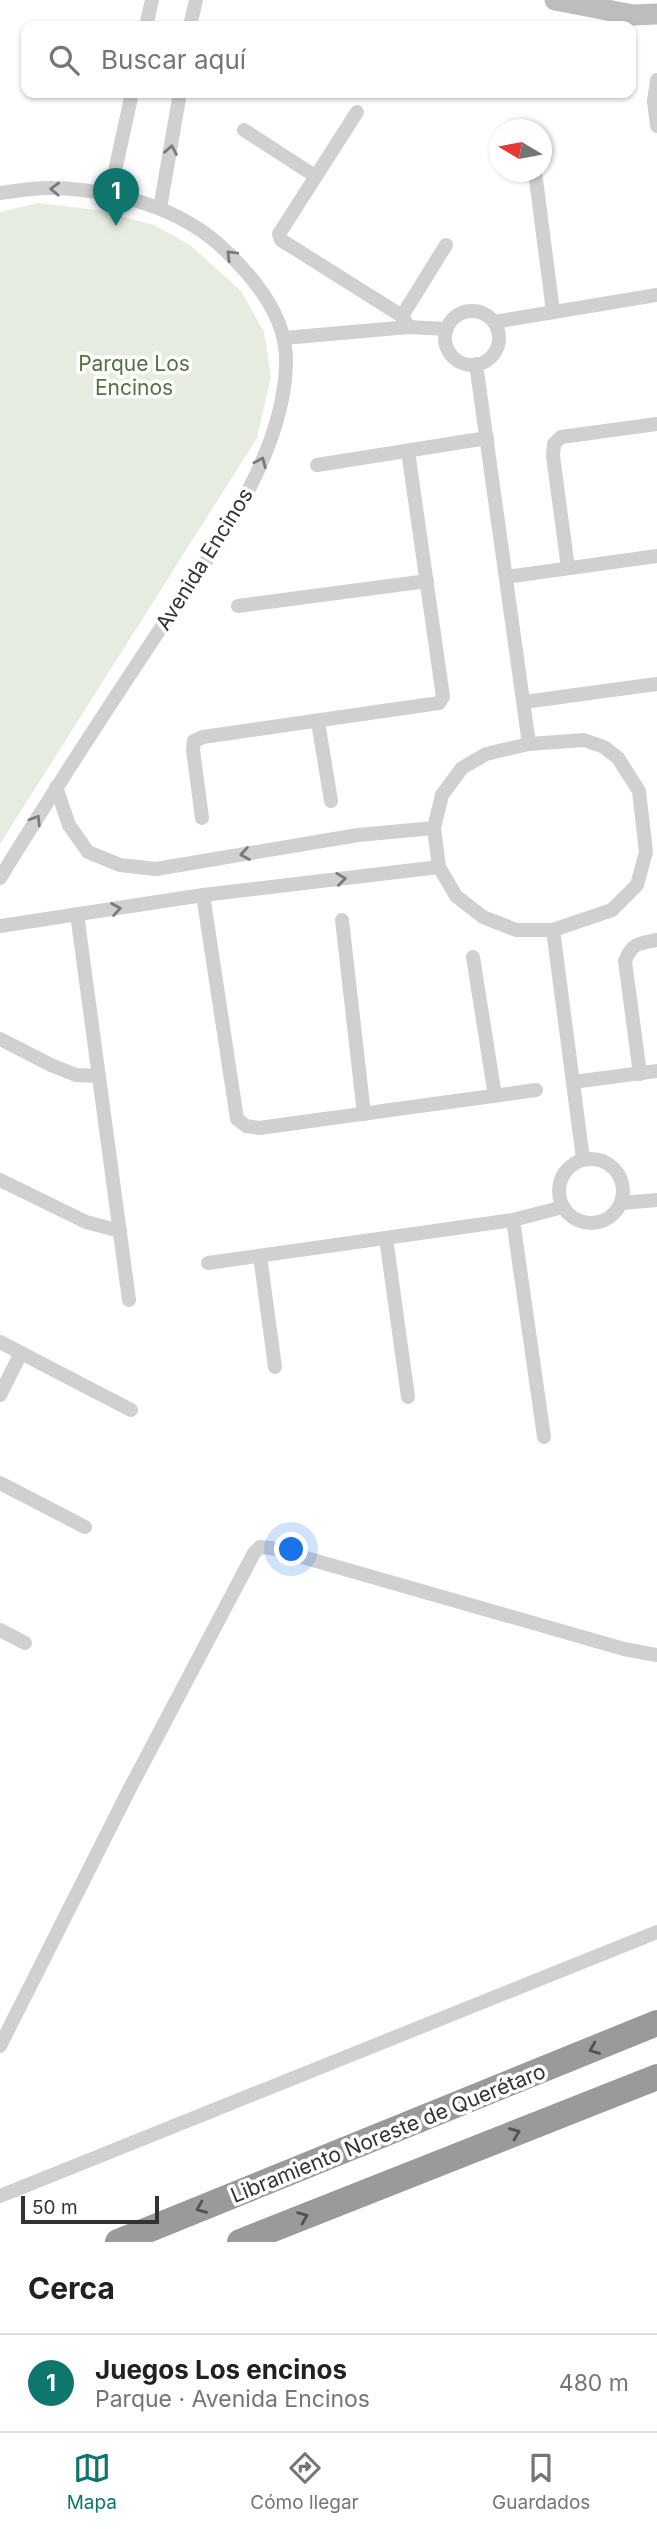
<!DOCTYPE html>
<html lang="es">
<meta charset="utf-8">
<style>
:root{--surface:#fff;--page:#f2f2f2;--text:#202124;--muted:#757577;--line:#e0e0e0;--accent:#0f766e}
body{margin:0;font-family:Inter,sans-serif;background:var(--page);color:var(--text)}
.compass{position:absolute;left:489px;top:119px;width:63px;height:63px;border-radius:50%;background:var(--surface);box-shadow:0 2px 5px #0004;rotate:280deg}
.scale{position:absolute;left:21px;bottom:18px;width:138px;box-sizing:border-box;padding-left:7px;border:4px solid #333;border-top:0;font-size:19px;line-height:24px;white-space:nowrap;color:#333;-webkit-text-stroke:5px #fff;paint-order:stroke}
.you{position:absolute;left:292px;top:1550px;width:24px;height:24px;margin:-18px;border:5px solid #fff;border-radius:50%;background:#1a73e8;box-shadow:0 0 0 10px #1a73e833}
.badge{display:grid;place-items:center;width:46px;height:46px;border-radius:50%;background:var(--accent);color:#fff;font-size:23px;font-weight:700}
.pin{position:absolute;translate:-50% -58px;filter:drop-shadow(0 2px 4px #0008)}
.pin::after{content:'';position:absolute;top:37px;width:24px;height:21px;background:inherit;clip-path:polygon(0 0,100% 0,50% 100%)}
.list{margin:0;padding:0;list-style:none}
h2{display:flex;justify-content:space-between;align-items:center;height:91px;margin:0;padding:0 28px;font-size:30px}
h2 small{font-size:23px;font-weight:400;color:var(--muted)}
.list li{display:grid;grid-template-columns:46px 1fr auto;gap:21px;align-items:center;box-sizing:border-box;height:98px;padding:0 28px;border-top:2px solid var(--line)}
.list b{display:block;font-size:26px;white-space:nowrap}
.list p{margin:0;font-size:23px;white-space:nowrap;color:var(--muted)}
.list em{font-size:23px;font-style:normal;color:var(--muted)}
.icon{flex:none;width:38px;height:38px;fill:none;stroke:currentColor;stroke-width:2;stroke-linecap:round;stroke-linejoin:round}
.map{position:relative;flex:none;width:657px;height:2242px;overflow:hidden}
.search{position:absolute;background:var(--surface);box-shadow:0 2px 5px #0004;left:21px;right:21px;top:21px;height:77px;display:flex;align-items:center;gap:18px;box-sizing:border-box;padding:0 24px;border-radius:14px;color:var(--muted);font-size:26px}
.sheet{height:189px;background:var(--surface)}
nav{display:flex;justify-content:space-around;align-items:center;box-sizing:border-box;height:98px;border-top:2px solid var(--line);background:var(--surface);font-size:19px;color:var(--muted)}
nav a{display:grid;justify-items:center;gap:4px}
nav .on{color:var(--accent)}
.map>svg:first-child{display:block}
</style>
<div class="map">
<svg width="657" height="2242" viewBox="0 0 657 2242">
<rect width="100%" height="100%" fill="#fff"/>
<polygon fill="#e6ecdf" points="38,203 97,210 154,225 190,245 241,291 264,332 271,377 257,438 0,844 0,212"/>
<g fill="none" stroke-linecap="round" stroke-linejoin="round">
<g stroke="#d0d0d0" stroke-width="14">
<polyline points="146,26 152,0"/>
<polyline points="190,26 196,0"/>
<polyline points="654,101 657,80"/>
<polyline points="657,102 654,101 657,126"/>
<polyline points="357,112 279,234 281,240 402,316 409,327"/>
<polyline points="244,130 315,176"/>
<polyline points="535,172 553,311"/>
<path d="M0 193C17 191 35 187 53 188 115 190 182 207 227 252 258 282 288 320 286 365 283 467 197 572 143 655 94 729 46 803 0 878"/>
<polyline points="110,194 132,93"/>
<polyline points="160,208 180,93"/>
<circle cx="472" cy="338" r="27"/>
<polyline points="402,316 446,245"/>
<polyline points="494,322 657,295"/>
<polyline points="284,338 409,327 446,329"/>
<polyline points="476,364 529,744"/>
<polyline points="317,465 487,438"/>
<polyline points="568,568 553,456 554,444 561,437 657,424"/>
<polyline points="506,577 657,556"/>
<polyline points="238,606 427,581"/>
<polyline points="524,702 657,684"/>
<polyline points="318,722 331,801"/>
<polygon points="584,740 604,747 618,758 639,791 646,852 637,885 612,910 553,930 516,930 483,917 456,896 439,867 434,828 442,795 462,768 486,754 529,744"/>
<polyline points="56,787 69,825 88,852 120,865 156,869 358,835 434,828"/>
<polyline points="202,818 193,750 194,741 203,737 439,703 443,697 408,451"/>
<polyline points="203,895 237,1119 246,1126 259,1128 536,1090"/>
<polyline points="77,914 129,1300"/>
<polyline points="342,920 364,1114"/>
<polyline points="0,926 203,895 439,867"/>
<polyline points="553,930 583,1159"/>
<polyline points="473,957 495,1096"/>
<polyline points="0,1039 51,1065 76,1075 98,1076"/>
<path d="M640 1074 625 961C632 943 639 943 657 940"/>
<polyline points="573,1082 657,1071"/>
<circle cx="591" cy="1191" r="32"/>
<polyline points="0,1180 86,1222 120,1231"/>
<polyline points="622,1203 657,1200"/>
<polyline points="513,1220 544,1437"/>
<polyline points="386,1238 408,1397"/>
<polyline points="260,1256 275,1367"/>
<polyline points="208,1263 513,1220 563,1207"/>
<polyline points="0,1342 131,1410"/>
<polyline points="0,1395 21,1353"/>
<polyline points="0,1483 85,1527"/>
<polyline points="0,1630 25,1643"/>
<polyline points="0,2046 128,1792 254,1553 260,1547 271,1548 624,1649 657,1655"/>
<polyline points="0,2196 657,1932"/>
</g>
<polyline stroke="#bdbdbd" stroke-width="21" points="555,0 633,15 657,14"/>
<g stroke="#9a9a9a" stroke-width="26">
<polyline points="118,2242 657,2023"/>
<polyline points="240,2242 657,2077"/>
</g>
</g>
<defs><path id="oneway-chevron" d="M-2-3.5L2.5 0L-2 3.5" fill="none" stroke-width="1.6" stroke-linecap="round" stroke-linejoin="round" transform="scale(1.75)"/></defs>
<g stroke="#7a7a7a">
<use href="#oneway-chevron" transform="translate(171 150) rotate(-80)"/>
<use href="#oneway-chevron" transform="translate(55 189) rotate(-178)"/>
<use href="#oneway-chevron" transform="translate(231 255) rotate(-135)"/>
<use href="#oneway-chevron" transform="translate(261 462) rotate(-67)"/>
<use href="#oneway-chevron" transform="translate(36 820) rotate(-58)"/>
<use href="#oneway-chevron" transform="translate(245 854) rotate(171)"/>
<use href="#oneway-chevron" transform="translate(341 879) rotate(-7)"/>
<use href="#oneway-chevron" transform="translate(116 909) rotate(-9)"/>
</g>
<g stroke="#525252">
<use href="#oneway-chevron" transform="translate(594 2049) rotate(158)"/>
<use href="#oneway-chevron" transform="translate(515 2133) rotate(-22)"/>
<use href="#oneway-chevron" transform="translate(201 2208) rotate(158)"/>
<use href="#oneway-chevron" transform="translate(303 2217) rotate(-22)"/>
</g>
<g text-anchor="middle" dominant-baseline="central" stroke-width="7" stroke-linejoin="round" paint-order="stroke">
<g font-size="21" fill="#56703f" stroke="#fff">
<text x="134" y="363">Parque Los<tspan x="134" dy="24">Encinos</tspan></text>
</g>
<g font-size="21" fill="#333" stroke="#fff">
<text transform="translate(204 559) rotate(-58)">Avenida Encinos</text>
<text transform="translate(388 2133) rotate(-22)">Libramiento Noreste de Querétaro</text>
</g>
</g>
</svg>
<svg class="compass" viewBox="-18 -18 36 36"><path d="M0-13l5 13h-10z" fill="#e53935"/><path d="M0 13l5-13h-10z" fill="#757577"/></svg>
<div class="scale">50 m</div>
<div class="you"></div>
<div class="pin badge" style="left:116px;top:226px">1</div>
<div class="search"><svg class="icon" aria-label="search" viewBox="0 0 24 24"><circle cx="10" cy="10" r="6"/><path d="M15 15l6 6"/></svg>Buscar aquí</div>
</div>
<section class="sheet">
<h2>Cerca<small></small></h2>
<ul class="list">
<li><span class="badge">1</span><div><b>Juegos Los encinos</b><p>Parque · Avenida Encinos</p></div><em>480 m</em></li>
</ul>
</section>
<nav>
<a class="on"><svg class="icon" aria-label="map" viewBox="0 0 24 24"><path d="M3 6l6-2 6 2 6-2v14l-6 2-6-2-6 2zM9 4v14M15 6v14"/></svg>Mapa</a>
<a><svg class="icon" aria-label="directions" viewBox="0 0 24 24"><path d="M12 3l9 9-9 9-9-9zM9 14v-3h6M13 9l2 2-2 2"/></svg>Cómo llegar</a>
<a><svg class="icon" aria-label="saved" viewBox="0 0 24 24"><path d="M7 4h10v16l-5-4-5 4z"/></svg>Guardados</a>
</nav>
